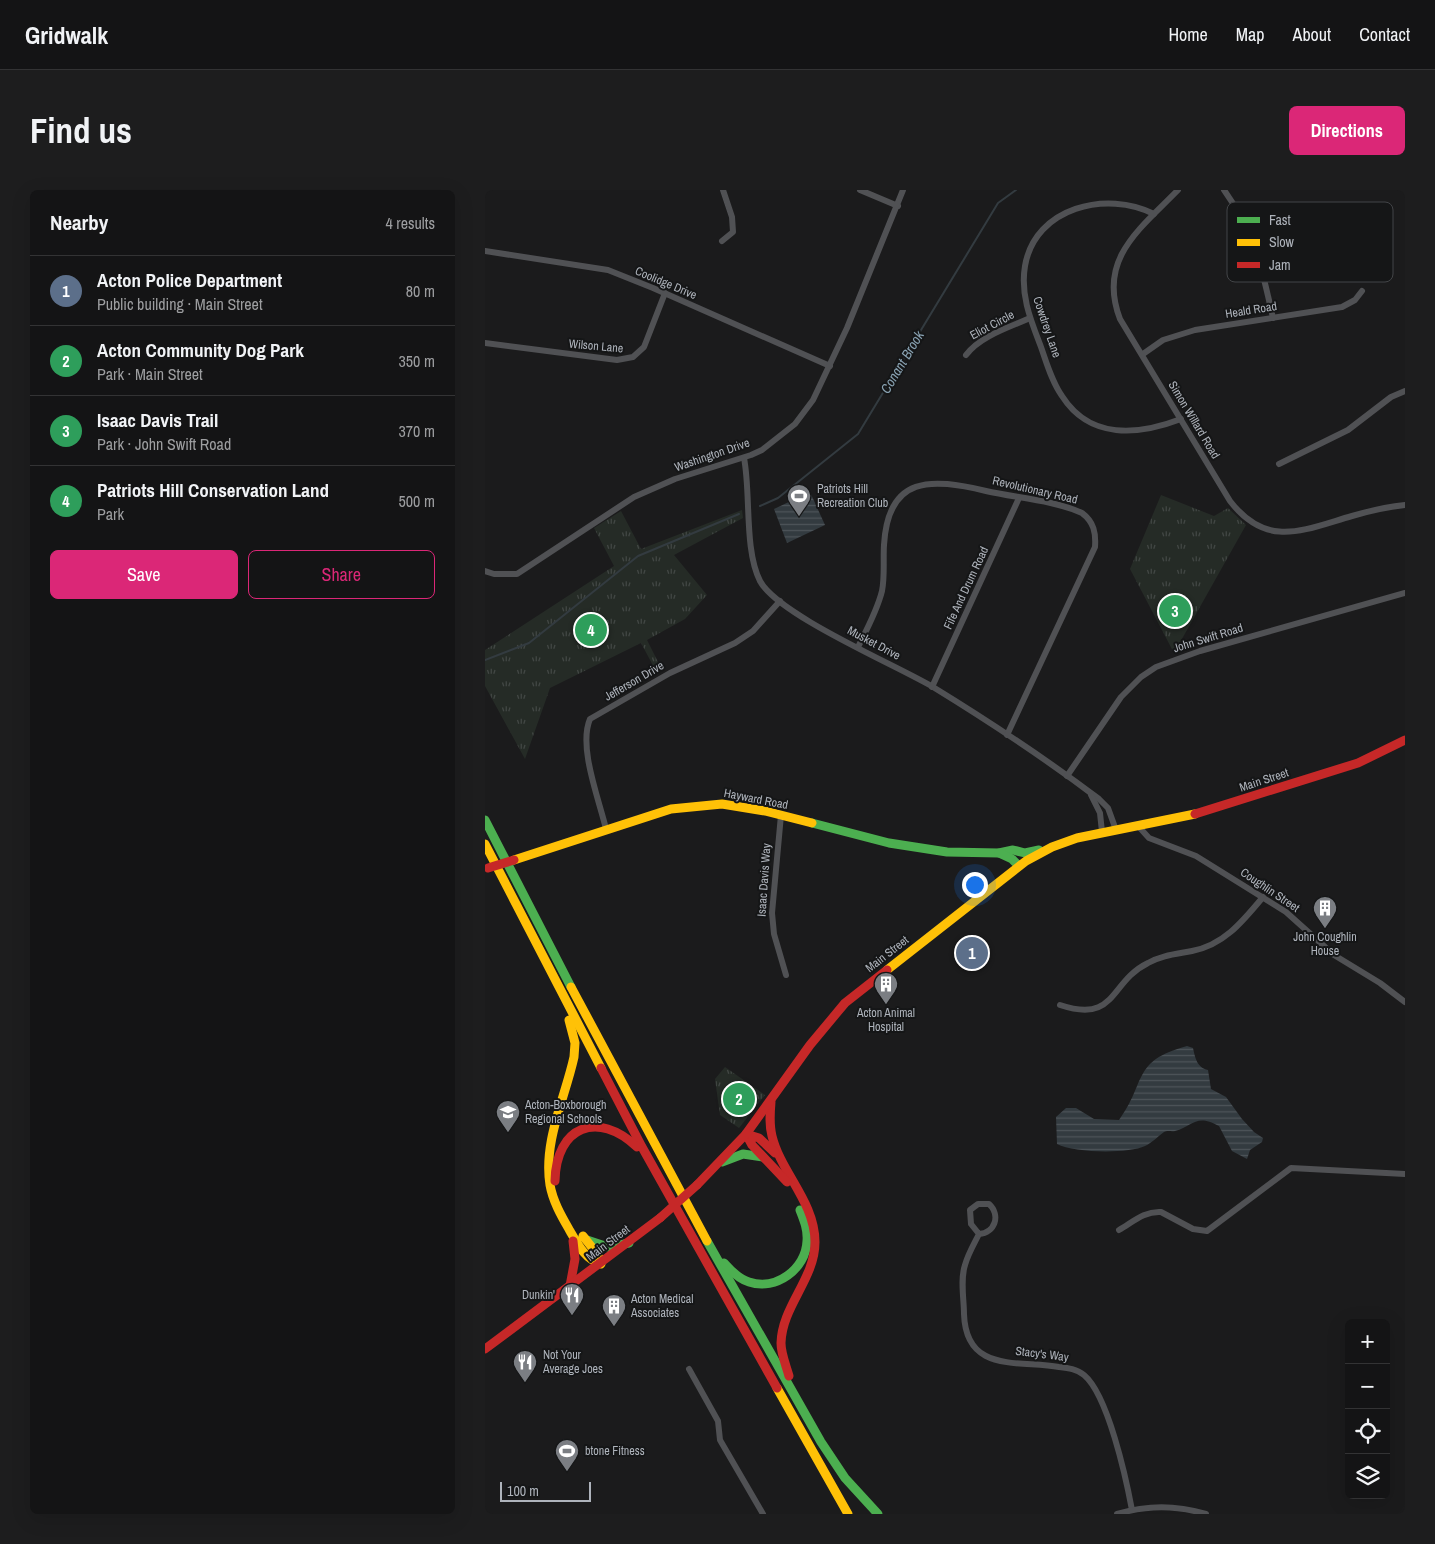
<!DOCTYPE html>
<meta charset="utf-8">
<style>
:root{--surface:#141415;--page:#1d1d1e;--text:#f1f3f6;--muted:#9d9ea0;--line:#333334;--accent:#db2777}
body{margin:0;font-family:"Archivo Narrow",sans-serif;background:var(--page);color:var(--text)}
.controls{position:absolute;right:15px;bottom:15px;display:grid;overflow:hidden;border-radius:8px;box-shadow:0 5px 20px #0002}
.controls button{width:45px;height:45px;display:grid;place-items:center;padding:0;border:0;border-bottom:1px solid var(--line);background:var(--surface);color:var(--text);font:25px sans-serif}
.scale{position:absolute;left:15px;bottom:12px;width:91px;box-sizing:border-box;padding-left:5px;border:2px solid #aeb3bb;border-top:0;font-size:14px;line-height:18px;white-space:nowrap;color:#aeb3bb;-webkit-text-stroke:4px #151617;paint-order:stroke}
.you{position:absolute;left:489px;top:694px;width:18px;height:18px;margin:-12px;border:4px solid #fff;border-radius:50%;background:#1a73e8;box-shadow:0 0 0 8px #1a73e833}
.badge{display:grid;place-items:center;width:32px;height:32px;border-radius:50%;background:var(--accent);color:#fff;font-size:16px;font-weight:700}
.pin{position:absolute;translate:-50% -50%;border:2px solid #fff;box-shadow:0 1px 5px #0006}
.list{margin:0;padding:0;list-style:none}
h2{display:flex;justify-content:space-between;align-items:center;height:65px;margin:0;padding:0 20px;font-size:21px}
h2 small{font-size:16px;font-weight:400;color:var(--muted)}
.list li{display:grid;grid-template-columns:32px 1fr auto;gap:15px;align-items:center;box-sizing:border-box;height:70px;padding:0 20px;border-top:1px solid var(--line)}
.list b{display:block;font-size:19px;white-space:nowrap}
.list p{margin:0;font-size:16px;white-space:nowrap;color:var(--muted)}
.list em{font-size:16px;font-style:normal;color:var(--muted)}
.actions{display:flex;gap:10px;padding:15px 20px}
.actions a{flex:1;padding:11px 0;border:1px solid var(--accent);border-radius:8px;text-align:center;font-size:18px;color:var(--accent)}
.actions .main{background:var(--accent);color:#fff}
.icon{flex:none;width:28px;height:28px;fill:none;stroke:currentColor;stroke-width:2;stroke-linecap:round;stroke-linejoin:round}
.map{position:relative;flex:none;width:920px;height:1324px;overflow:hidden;border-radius:8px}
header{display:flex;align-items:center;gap:30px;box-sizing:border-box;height:70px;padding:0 25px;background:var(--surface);border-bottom:1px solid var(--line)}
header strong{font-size:24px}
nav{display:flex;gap:28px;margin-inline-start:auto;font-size:18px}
.intro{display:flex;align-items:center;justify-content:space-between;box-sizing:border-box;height:120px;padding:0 30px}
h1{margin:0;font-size:35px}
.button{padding:12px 22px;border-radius:8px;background:var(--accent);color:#fff;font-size:18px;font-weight:700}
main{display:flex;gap:30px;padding:0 30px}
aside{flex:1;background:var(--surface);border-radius:8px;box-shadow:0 5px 20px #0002}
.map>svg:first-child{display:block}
</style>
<header>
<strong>Gridwalk</strong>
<nav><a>Home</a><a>Map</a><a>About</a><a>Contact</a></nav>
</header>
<div class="intro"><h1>Find us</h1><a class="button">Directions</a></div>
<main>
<aside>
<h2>Nearby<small>4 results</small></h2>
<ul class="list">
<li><span class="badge" style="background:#5c6f8a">1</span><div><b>Acton Police Department</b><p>Public building · Main Street</p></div><em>80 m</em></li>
<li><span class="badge" style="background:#2e9e5b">2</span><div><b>Acton Community Dog Park</b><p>Park · Main Street</p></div><em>350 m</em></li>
<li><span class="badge" style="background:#2e9e5b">3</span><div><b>Isaac Davis Trail</b><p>Park · John Swift Road</p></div><em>370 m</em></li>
<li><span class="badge" style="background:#2e9e5b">4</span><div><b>Patriots Hill Conservation Land</b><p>Park</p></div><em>500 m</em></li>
</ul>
<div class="actions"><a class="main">Save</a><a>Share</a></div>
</aside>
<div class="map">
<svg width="920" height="1324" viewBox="0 0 920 1324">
<defs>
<pattern id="grass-tufts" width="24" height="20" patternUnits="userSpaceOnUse" patternTransform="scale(1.25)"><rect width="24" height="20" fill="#252b26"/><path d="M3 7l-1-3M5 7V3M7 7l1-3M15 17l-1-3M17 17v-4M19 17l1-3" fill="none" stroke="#424744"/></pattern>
<pattern id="water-rules" width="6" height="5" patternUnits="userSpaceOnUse" patternTransform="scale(1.25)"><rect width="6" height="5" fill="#333b40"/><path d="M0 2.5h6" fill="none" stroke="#4e555a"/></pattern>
</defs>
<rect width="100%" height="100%" fill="#1b1b1c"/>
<g fill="url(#grass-tufts)">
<polygon points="676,305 729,326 743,318 761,335 689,463 645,379"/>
<polygon points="257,320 258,328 189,365 222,405 200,429 162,450 177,480 172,483 156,453 65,498 40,569 0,496 0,460 129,376 109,338 136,321 156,359"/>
<polygon points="240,877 280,905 254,938 235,925 230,889"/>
</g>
<g fill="url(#water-rules)">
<polygon points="325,302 340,335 302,353 289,319"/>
<path d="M702 856 708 858C710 867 712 878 723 880L726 899 741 907 757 929 769 942 778 948 777 952 765 960 762 969 747 961 734 936C711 923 708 936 690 941 686 942 683 940 679 942 673 946 667 953 660 956 643 964 589 963 572 954L571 927 581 918H591L609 929 634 930C662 892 646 871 702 856Z"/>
</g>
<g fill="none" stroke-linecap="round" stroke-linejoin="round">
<g stroke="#333b40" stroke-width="2">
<polyline points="275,316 293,308 373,244 513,13 531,0"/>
<polyline points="0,470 44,453 153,366 254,324"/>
</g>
<g stroke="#505154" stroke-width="6">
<polyline points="375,0 413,16"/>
<path d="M693 0C655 39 612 69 635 129L745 311C782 359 818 340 867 326 884 321 902 317 920 315"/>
<path d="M739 0C771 45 776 75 788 128"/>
<path d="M669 24C622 0 550 17 540 76 535 105 546 131 556 157 562 174 567 192 577 206 605 250 654 245 696 229"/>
<polyline points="237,51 248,42 247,27 238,0"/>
<polyline points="0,61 123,80 168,98 345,176"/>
<polyline points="0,153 132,170 148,167 159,157 180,103"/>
<polyline points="658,164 678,150 710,140 857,117 870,110 877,101"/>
<path d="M481 165C495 146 525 137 545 128"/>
<path d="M259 268C266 303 259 360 275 391 293 425 411 475 448 497 505 532 561 569 614 609L623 618 631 640"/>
<polyline points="794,274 863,240 906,207 920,201"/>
<polyline points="0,381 9,384 32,384 149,307 190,289 266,265 277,260 310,234 328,210 362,138 418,0"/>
<path d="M373 457C382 439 392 421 397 401 400 386 398 370 399 355 403 285 446 288 501 301 532 308 568 310 597 323 609 332 611 343 610 357L522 545"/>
<polyline points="447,497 534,308"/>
<polyline points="582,586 636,507 656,487 671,477 715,461 920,403"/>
<polyline points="606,605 615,623 617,642"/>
<polyline points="296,625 287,723 289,744 301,785"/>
<polyline points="654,637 664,648 711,666 801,722 849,765 895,793 920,812"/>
<path d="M121 639C114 609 93 557 105 529L185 483 250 453 268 441 295 411"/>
<path d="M575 815C632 834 624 792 663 773 677 765 692 764 707 761 739 755 758 731 778 707"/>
<path d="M634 1040C648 1032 659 1021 676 1022L708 1039 722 1041 806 978 920 984"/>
<path d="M494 1044 486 1034 485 1020 493 1014H504C516 1025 510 1043 494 1044 489 1054 483 1064 480 1075 475 1090 479 1109 479 1124 481 1183 532 1170 574 1177 583 1178 592 1179 599 1185 623 1205 641 1288 647 1320"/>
<polyline points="204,1179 233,1231 235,1250 278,1324"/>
<path d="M632 1324C663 1315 690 1315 721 1324"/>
</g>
<g stroke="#4caf50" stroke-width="9">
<polyline points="0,630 86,797"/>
<polyline points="327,633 404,653 462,662 514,663 528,660 540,663 554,660"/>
<polyline points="514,663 527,669 534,676"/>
<polyline points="237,972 258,964 278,967"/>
<polyline points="102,1050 123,1057 144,1053"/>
<polyline points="222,1051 336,1252 360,1288 393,1324"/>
<path d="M239 1073C246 1081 254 1089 264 1092 291 1101 321 1079 322 1051 323 1040 319 1030 315 1020"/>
</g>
<g stroke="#ffc107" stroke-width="9">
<polyline points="0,654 116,878"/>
<polyline points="29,670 186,619 237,614 280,621 327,633"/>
<polyline points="402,780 541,671 567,657 592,648 710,624"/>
<polyline points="86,797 222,1051"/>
<path d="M84 830 90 853 89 867C80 908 58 952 65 995 68 1012 77 1027 85 1041 93 1055 100 1069 116 1074L113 1065 98 1046"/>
<polyline points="292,1198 363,1324"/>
</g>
<g stroke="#c62828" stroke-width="9">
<polyline points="710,624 873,573 920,550"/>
<polyline points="116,878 157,957 292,1198"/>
<path d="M286 912C285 924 284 934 287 946 296 983 330 1012 330 1052 330 1089 297 1116 296 1153 296 1164 301 1175 304 1186"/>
<polyline points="290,963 274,948 261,944 267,955 302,992"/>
<path d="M70 991C71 936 113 920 152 957"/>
<polyline points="212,995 261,944 325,855 360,813 402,780"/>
<polyline points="85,1096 90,1069 88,1051"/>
<polyline points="0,1159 175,1028"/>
</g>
<g stroke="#c62828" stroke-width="9">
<polyline points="3,678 29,670"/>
<polyline points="175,1028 212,995"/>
</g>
</g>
<defs>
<g id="stadium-pin" transform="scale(1.25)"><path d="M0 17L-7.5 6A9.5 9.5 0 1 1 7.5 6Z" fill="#7b7e83" stroke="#151617"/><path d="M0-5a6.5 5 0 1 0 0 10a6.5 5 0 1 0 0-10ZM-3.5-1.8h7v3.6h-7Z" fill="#fff"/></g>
<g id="building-pin" transform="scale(1.25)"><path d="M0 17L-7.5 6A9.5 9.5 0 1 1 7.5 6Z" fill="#7b7e83" stroke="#151617"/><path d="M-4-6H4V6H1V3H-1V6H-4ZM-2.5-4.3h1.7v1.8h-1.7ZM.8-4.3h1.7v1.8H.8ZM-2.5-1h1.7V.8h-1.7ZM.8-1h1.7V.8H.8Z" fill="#fff"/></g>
<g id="school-pin" transform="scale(1.25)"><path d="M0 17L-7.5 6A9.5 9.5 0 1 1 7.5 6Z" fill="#7b7e83" stroke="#151617"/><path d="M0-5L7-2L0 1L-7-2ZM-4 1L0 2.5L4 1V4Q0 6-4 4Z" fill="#fff"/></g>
<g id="restaurant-pin" transform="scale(1.25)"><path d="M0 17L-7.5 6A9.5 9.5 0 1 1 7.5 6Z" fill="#7b7e83" stroke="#151617"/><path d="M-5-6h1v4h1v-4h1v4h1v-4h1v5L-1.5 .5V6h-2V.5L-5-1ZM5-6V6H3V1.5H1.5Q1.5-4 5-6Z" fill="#fff"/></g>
</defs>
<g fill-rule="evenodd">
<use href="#stadium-pin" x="314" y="306"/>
<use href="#building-pin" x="840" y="718"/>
<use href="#building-pin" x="401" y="794"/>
<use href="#school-pin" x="23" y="922"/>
<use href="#restaurant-pin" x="87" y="1105"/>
<use href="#building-pin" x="129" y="1116"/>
<use href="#restaurant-pin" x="40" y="1172"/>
<use href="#stadium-pin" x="82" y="1261"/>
</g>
<g text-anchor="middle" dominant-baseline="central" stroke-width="4" stroke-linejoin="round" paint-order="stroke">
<g font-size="12" fill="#aeb3bb" stroke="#151617">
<text transform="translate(181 93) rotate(23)">Coolidge Drive</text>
<text transform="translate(766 120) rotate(-9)">Heald Road</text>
<text transform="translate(507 135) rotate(-28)">Eliot Circle</text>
<text transform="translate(562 137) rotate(71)">Cowdrey Lane</text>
<text transform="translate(111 156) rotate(5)">Wilson Lane</text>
<text transform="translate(709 230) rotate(59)">Simon Willard Road</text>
<text transform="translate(227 265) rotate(-19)">Washington Drive</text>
<text transform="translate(550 300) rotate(13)">Revolutionary Road</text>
<text transform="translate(481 398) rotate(-65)">Fife And Drum Road</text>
<text transform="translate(723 448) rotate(-17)">John Swift Road</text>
<text transform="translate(389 453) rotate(28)">Musket Drive</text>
<text transform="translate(149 491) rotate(-30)">Jefferson Drive</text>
<text transform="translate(779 590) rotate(-18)">Main Street</text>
<text transform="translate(271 609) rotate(11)">Hayward Road</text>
<text transform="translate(279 690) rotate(-86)">Isaac Davis Way</text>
<text transform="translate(785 700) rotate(34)">Coughlin Street</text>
<text transform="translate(402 764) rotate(-38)">Main Street</text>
<text transform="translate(123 1053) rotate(-37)">Main Street</text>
<text transform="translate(557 1164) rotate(7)">Stacy's Way</text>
</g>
<g font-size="12" fill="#aeb3bb" stroke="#151617" text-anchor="start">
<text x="332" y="299">Patriots Hill<tspan x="332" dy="14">Recreation Club</tspan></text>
<text x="840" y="747" text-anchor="middle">John Coughlin<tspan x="840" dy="14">House</tspan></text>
<text x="401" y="823" text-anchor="middle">Acton Animal<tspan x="401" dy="14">Hospital</tspan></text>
<text x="40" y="915">Acton-Boxborough<tspan x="40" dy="14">Regional Schools</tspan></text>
<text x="70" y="1105" text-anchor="end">Dunkin'</text>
<text x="146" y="1109">Acton Medical<tspan x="146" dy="14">Associates</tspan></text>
<text x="58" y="1165">Not Your<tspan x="58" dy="14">Average Joes</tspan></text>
<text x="100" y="1261">btone Fitness</text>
</g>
<g font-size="14" font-style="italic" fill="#89a2b2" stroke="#151617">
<text transform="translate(417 172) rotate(-59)">Conant Brook</text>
</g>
</g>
<rect x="742" y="12" width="166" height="80" rx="8" fill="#151617" stroke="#434548" stroke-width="1"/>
<rect x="752" y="27" width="23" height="6" fill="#4caf50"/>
<rect x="752" y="49" width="23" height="7" fill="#ffc107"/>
<rect x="752" y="72" width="23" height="6" fill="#c62828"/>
<g font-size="14" fill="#aeb3bb">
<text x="784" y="35">Fast</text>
<text x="784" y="57">Slow</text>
<text x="784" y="80">Jam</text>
</g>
</svg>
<div class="controls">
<button>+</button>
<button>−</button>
<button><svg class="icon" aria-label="locate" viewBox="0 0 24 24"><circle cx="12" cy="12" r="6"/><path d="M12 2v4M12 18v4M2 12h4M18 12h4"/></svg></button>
<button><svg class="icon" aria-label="layers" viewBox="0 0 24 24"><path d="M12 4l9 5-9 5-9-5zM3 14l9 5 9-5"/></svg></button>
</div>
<div class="scale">100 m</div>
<div class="you"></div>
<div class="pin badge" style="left:487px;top:763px;background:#5c6f8a">1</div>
<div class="pin badge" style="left:254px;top:909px;background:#2e9e5b">2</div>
<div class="pin badge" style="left:690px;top:421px;background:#2e9e5b">3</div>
<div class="pin badge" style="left:106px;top:440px;background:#2e9e5b">4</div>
</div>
</main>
